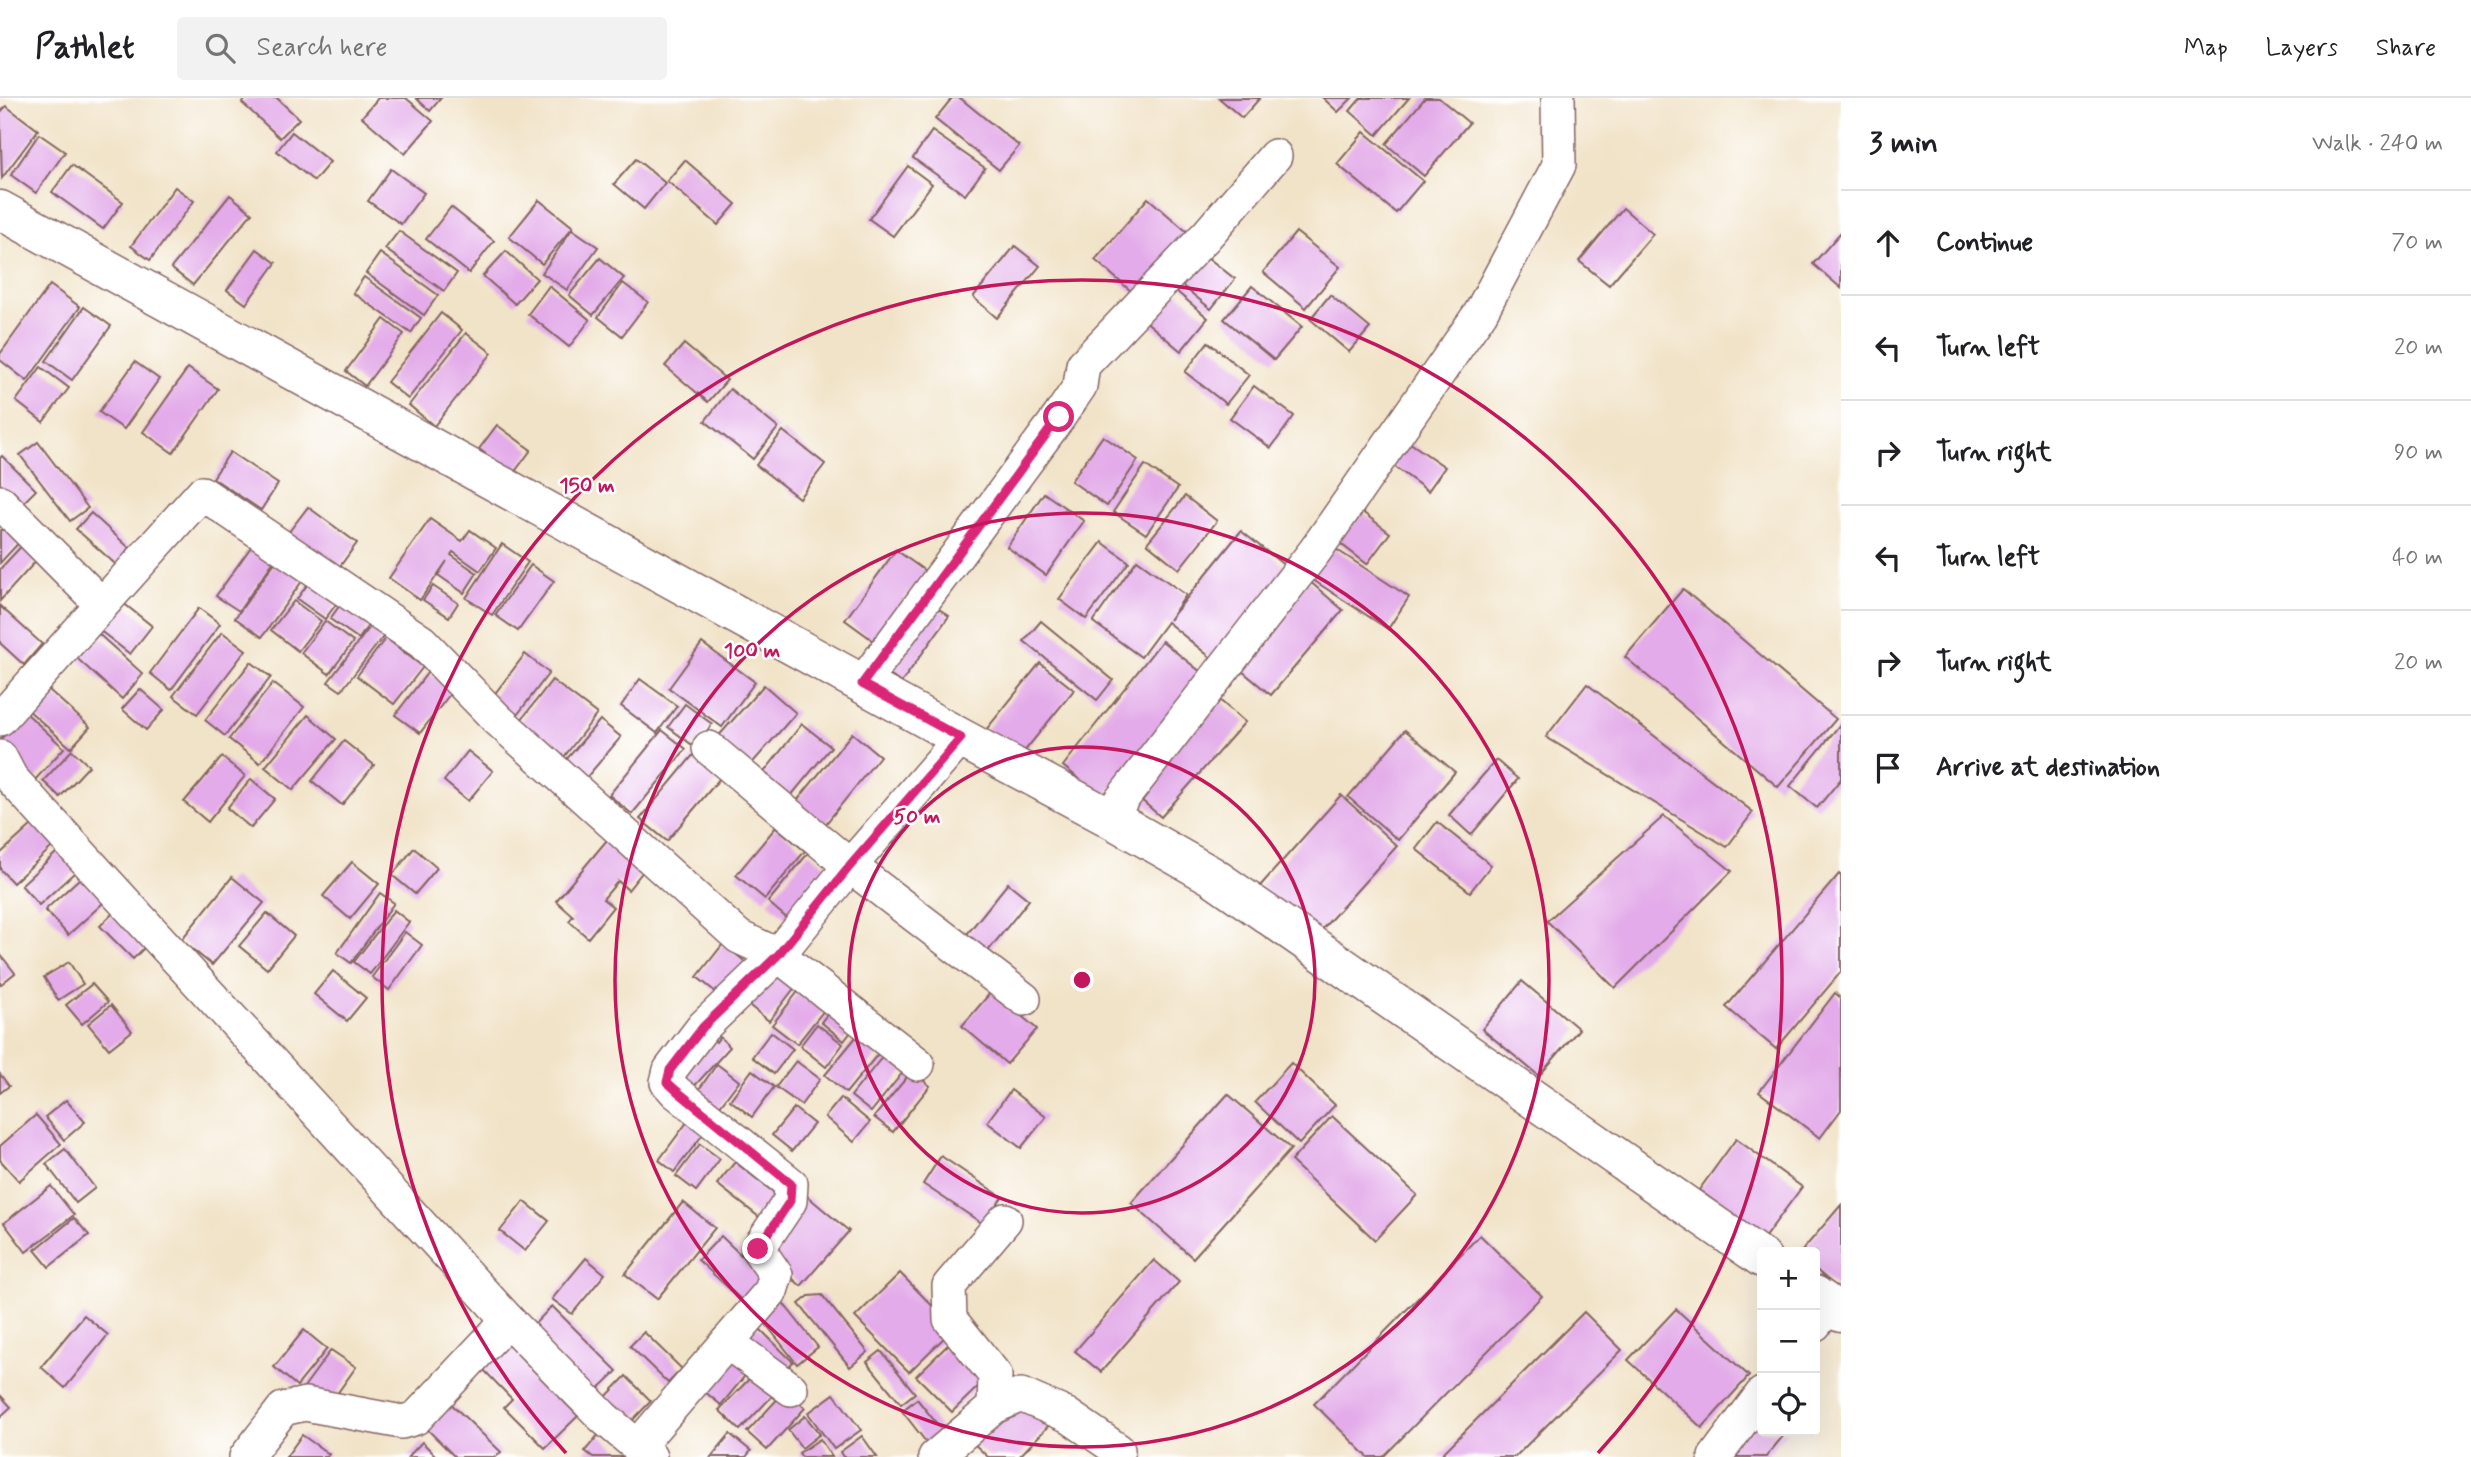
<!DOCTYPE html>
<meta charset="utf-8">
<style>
:root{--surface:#fff;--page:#f2f2f2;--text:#202124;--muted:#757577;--line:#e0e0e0}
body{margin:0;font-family:Mynerve,sans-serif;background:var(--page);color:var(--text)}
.controls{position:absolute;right:21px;bottom:21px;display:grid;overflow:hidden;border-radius:7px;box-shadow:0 7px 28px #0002}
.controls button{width:63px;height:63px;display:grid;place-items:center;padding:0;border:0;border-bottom:2px solid var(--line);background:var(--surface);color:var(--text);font:35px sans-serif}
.stop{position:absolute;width:21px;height:21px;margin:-16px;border:5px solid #db2777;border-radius:50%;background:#fff}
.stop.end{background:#db2777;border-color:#fff;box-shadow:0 2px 7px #0008}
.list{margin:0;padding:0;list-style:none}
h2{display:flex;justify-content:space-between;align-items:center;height:91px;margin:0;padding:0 28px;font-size:30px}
h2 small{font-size:23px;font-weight:400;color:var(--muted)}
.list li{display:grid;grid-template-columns:46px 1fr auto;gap:21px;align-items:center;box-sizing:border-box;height:105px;padding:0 28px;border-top:2px solid var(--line)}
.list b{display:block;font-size:26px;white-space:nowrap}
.list em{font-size:23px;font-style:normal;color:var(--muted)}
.icon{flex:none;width:38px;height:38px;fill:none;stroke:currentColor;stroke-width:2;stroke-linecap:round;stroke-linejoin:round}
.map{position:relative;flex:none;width:1841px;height:1359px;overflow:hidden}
header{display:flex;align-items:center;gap:42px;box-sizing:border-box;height:98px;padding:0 35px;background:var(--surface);border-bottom:2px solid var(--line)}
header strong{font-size:33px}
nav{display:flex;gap:38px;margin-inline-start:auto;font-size:24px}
.search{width:490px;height:63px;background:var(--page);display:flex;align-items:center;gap:18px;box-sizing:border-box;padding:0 24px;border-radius:7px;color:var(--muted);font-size:26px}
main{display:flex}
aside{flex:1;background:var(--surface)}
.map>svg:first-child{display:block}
</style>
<header>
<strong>Pathlet</strong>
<div class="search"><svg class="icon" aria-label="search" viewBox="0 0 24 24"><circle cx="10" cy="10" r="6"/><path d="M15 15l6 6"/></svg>Search here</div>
<nav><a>Map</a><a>Layers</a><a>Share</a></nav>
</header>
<main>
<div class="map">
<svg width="1841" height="1359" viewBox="0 0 1841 1359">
<rect width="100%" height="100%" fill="#fff"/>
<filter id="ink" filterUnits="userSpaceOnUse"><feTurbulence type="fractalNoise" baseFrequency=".0143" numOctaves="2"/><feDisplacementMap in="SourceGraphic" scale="14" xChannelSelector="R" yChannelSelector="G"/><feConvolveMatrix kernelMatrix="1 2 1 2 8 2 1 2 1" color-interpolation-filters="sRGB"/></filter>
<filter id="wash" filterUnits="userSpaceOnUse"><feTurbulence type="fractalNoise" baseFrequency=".00686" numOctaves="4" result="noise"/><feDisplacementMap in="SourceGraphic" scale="28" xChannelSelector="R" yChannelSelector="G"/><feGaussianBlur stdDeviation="1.57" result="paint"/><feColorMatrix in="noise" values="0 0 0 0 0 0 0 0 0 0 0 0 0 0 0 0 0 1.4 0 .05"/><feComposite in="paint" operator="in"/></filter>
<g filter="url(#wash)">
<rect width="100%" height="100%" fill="#f1e3c8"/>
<g id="blocks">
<g fill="#e3abe9">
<polygon points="247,0 277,0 299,21 280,40 242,5"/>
<polygon points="378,0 406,0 433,23 405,56 362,19"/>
<polygon points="416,0 441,0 430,13"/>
<polygon points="952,0 960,0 1019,48 999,72 935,21"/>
<polygon points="1219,0 1260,0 1242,20"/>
<polygon points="1323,0 1352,0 1338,14"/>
<polygon points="1361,0 1409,0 1377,37 1350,13"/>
<polygon points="1425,0 1439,0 1469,25 1424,78 1386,46"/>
<polygon points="6,8 38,32 2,80 0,15"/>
<polygon points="932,33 985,70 965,97 913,60"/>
<polygon points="292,34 330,64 314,83 277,53"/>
<polygon points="1364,34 1423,83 1396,115 1337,66"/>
<polygon points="39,36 65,54 36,95 11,77"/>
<polygon points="636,61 665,85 644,111 614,86"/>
<polygon points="685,62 736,106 718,127 667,83"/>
<polygon points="72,67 123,104 103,131 52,94"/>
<polygon points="908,68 932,86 893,138 869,121"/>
<polygon points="391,71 424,95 401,126 368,103"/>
<polygon points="175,89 194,103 150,162 131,148"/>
<polygon points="230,97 252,115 193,187 171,170"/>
<polygon points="1148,100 1192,138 1139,200 1095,162"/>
<polygon points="539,102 573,129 542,166 509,139"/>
<polygon points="451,109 494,143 469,175 426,141"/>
<polygon points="1623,110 1653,136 1609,187 1579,163"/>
<polygon points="572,131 598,149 567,192 542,175"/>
<polygon points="399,133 457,175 444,193 385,151"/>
<polygon points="1296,134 1340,169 1306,210 1263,174"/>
<polygon points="1841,134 1841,190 1813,166"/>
<polygon points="1015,148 1040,168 997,220 973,199"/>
<polygon points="257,151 276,165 246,206 227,192"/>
<polygon points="1198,152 1235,181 1211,211 1174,181"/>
<polygon points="506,153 537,181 515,206 483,178"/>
<polygon points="380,155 438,197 424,217 366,175"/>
<polygon points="600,160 624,180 593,217 569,197"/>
<polygon points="364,179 421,220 411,235 353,195"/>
<polygon points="623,185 648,204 622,238 598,219"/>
<polygon points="50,187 80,209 27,283 0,262 0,256"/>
<polygon points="549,188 590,222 569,249 528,216"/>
<polygon points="1170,188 1208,220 1181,253 1143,221"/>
<polygon points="1252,188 1302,229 1274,262 1224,221"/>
<polygon points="1330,197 1370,230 1349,254 1310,221"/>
<polygon points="84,209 111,228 72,282 46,263"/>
<polygon points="441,215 462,232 408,301 387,284"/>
<polygon points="384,221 404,236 365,288 346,273"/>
<polygon points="466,235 492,255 434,328 409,307"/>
<polygon points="1208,244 1249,277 1226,306 1185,274"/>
<polygon points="684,246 727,282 708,304 665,268"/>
<polygon points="135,264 159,281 124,331 99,314"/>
<polygon points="41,269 69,290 43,324 16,303"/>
<polygon points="188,270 218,291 173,355 143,334"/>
<polygon points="1254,288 1294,318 1271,350 1230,320"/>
<polygon points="730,291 778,330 753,361 705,323"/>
<polygon points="497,327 531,352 513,376 479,351"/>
<polygon points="783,333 825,366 799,400 756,367"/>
<polygon points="1103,338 1138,362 1107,408 1071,383"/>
<polygon points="1403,340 1445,369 1428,393 1387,363"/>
<polygon points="38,344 88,410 70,423 20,357"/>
<polygon points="230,354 278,386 261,412 213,380"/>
<polygon points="2,358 36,392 15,413 0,397 0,360"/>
<polygon points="1145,367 1178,390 1146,436 1113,414"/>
<polygon points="1044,395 1084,423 1046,477 1007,449"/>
<polygon points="1185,398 1217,423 1179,471 1147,445"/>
<polygon points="308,409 357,445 335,475 285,439"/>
<polygon points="1357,410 1390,435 1367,466 1333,440"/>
<polygon points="91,415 136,456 122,472 76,431"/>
<polygon points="430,421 462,443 470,432 496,450 480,473 453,454 451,457 477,475 464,495 438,477 447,463 420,502 389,480"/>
<polygon points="9,424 25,438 0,465 0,433"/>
<polygon points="1241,433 1294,475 1220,567 1167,524 1141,559 1093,524 1137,462 1186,497 1169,522"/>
<polygon points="258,439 280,454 239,513 216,498"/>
<polygon points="29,440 44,454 0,503 0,471"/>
<polygon points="1102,444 1129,464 1086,521 1059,501"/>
<polygon points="502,446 528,464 492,517 466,500"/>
<polygon points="1328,446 1409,499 1388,531 1307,478"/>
<polygon points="896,452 925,473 874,543 845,522"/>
<polygon points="283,453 310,472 262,539 235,520"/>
<polygon points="531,467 554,483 518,533 495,517"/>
<polygon points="315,476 343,497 325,521 297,501"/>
<polygon points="1308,482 1343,512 1271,597 1236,568"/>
<polygon points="433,488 458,505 449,519 423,502"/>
<polygon points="1683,491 1836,621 1778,689 1625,559"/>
<polygon points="112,496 152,528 130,556 89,524"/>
<polygon points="345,500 373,520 359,541 330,521"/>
<polygon points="925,501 949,518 901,585 877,568"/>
<polygon points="294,503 321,523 298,553 271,532"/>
<polygon points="0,508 42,546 24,567 0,545"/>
<polygon points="199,510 220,526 171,592 150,575"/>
<polygon points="325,523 353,544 329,576 301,555"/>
<polygon points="1041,523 1113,582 1097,602 1024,543"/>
<polygon points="373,525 386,535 341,593 328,584"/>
<polygon points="92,530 143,576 122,601 70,554"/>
<polygon points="222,534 246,552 197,616 173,598"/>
<polygon points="386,540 423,569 394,606 357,578"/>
<polygon points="1162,543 1202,575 1103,700 1063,668"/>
<polygon points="702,545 755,584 722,629 669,590"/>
<polygon points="525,556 549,575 511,625 487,606"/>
<polygon points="251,564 271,579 225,638 205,622"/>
<polygon points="1040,565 1074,592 1019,660 985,633"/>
<polygon points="428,574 453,592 420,635 395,617"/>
<polygon points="37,581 90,629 71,650 18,603"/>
<polygon points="640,581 677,608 657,635 621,608"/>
<polygon points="552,582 597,616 560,664 515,630"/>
<polygon points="273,585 304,609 260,665 229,641"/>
<polygon points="1587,586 1753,714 1727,749 1546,639"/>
<polygon points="764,587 796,615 747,671 715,642"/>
<polygon points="140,591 164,612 146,632 122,611"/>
<polygon points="1216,599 1245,624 1161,719 1132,694"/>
<polygon points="685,606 712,626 695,649 668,629"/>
<polygon points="25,614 64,650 34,683 0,649 0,642"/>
<polygon points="308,617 336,641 293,692 265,669"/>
<polygon points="600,622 621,639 586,680 565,663"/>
<polygon points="1841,625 1841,681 1817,710 1790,688"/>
<polygon points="802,626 831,649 785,705 757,683"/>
<polygon points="662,632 686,651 632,716 609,697"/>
<polygon points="1405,632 1455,674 1398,742 1348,699"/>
<polygon points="852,635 880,658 820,733 791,710"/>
<polygon points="344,643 374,667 342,707 312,683"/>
<polygon points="72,652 89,668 60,699 43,683"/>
<polygon points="468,653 493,673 468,703 444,683"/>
<polygon points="694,656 721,679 667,743 640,721"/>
<polygon points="222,659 245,678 208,724 184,704"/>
<polygon points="1496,662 1518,681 1471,737 1449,717"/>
<polygon points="251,681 275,701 251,730 227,710"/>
<polygon points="1341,697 1397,748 1316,838 1260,788"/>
<polygon points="43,717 63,739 13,785 0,771 0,756"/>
<polygon points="1664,718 1732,773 1615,890 1547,823"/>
<polygon points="1437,724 1491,767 1470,794 1416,751"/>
<polygon points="776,729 805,753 765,801 736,777"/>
<polygon points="607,742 644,772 628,792 618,783 603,801 613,809 588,840 569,823 573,818 556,803"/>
<polygon points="67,745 85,765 39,807 21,787"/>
<polygon points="414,750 437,770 415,796 392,777"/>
<polygon points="809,754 839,779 797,829 768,804"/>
<polygon points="352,764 379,786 350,821 323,798"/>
<polygon points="90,771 113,796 68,837 45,812"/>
<polygon points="1839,776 1841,778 1841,874 1776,951 1726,909"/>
<polygon points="232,779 264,805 212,867 181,842"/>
<polygon points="1008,785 1029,802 980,863 959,846"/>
<polygon points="380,795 394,805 351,865 337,855"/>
<polygon points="122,806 155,839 133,861 100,828"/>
<polygon points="394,812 409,824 370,876 354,864"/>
<polygon points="267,815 294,838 267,871 239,848"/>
<polygon points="405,834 422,847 389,892 372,879"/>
<polygon points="723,846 753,870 727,903 697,879"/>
<polygon points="0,856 15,875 0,887"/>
<polygon points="69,864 83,886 58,902 44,879"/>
<polygon points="771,871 795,889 769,923 745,904"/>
<polygon points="333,873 366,900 347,923 314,896"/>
<polygon points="1522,883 1579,931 1539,978 1482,931"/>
<polygon points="92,886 108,904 82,926 66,907"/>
<polygon points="804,886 829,906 797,946 772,927"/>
<polygon points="992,893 1037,931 1007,966 962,928"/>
<polygon points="1835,895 1841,900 1841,1012 1820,1040 1759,994"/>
<polygon points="111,907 132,933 109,951 88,926"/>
<polygon points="834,908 857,926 844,943 821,924"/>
<polygon points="817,926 843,946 826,969 800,948"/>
<polygon points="861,933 882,951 846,995 825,977"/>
<polygon points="771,934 793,951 774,976 752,959"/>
<polygon points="707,936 716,944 720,939 730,949 689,994 670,977"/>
<polygon points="887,953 907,969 871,1014 851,998"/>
<polygon points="796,963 820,981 801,1007 776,989"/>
<polygon points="1291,965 1335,1007 1299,1046 1255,1004"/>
<polygon points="717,966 739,983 716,1013 695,997"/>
<polygon points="752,972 774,989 752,1019 730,1002"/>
<polygon points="912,973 930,988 893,1034 874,1019"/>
<polygon points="0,976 9,988 0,995"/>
<polygon points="1011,992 1046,1019 1021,1050 987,1024"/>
<polygon points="1228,996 1291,1051 1193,1160 1131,1105"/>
<polygon points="841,1000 870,1024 854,1044 825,1019"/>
<polygon points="66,1002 85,1024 64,1042 45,1019"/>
<polygon points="794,1010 814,1026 792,1053 772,1037"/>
<polygon points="36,1017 61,1046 19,1083 0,1062 0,1048"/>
<polygon points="1332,1018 1417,1097 1375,1142 1291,1063"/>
<polygon points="688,1023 704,1035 674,1074 659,1062"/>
<polygon points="1736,1041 1802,1089 1764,1140 1699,1092"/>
<polygon points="700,1046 720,1061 696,1093 676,1078"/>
<polygon points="65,1051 95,1090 76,1105 46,1066"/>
<polygon points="941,1058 1002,1099 983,1126 923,1086"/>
<polygon points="735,1064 786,1104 768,1126 717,1086"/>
<polygon points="51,1088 74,1117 26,1154 4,1125"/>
<polygon points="807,1098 849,1133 801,1188 760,1152"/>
<polygon points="524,1103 549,1123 525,1153 500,1133"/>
<polygon points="683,1104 715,1130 657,1201 625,1176"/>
<polygon points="1841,1107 1841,1189 1839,1191 1815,1171 1815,1154 1801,1154"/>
<polygon points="74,1120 89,1137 49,1169 35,1152"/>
<polygon points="1480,1137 1542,1198 1383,1359 1368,1359 1314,1306"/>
<polygon points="721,1138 769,1184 747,1207 698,1162"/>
<polygon points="586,1160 605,1176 572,1216 552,1201"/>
<polygon points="1154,1162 1179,1184 1101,1274 1075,1253"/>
<polygon points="900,1175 954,1230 909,1274 855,1219"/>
<polygon points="776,1196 818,1249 797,1266 755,1212"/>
<polygon points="822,1197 868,1254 850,1269 799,1206 809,1198"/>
<polygon points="552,1208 617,1273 590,1299 527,1234"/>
<polygon points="1676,1211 1749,1278 1702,1330 1628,1262"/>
<polygon points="1584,1214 1622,1252 1515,1359 1439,1359"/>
<polygon points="84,1217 108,1237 65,1290 41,1269"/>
<polygon points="753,1224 793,1264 779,1278 739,1237"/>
<polygon points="304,1232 327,1251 297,1288 274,1269"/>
<polygon points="644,1234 682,1271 668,1285 630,1248"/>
<polygon points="955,1240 991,1276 952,1314 916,1278"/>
<polygon points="504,1242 578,1318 545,1350 504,1309 512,1301 479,1267"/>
<polygon points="730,1249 753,1268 721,1307 698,1288"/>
<polygon points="331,1252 356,1269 329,1307 304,1289"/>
<polygon points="881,1253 915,1295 901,1306 867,1264"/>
<polygon points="756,1274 777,1293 740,1332 719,1312"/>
<polygon points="626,1278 651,1303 624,1331 599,1306"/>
<polygon points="785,1293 805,1310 767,1352 747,1334"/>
<polygon points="834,1296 861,1332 834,1351 808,1315"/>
<polygon points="0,1297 11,1309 0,1319"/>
<polygon points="442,1297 501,1354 496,1359 455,1359 418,1322"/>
<polygon points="917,1301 946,1337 930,1349 902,1313"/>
<polygon points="1762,1302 1762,1333 1787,1333 1766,1359 1717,1359"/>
<polygon points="1002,1309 1055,1321 1019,1359 988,1359 971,1343"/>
<polygon points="805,1318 820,1336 802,1350 788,1332"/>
<polygon points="599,1336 628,1359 593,1359 585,1353"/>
<polygon points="730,1336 751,1353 746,1359 711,1359"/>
<polygon points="302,1337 329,1356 327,1359 286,1359"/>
<polygon points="862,1338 877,1359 843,1359 840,1354"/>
<polygon points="820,1341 832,1359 802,1359 799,1355"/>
<polygon points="422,1344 437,1359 408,1359"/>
</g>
</g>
</g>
<g filter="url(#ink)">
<use href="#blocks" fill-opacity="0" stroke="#846462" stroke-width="2"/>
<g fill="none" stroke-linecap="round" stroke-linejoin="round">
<g stroke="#846462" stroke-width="36">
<g id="minor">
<polyline points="0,404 101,506"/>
<polyline points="862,586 1059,319 1080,288 1083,267 1206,138 1275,58"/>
<polyline points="0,621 202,395 422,544 497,621 739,839 778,857 918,966"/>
<polyline points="709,650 850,768 1024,901"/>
<polyline points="0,659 11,680 508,1222 604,1320 650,1359"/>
<polyline points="1108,719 1315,453 1481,214 1559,67 1558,0"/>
<polyline points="1815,1226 1830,1207"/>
<polyline points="727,1244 791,1291"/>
<polyline points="994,1309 995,1277 950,1221 949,1188 1005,1122"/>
<polyline points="638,1348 771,1193 776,1177 758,1151 790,1103 791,1086 676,994 667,984 670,972 703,929 778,857 850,768 961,640"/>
<polyline points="246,1359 283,1311 305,1306 402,1324 416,1320 508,1222"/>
<polyline points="935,1359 994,1309 1021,1297 1067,1317 1118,1352"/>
<polyline points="1715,1359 1762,1296"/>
</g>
</g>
<g stroke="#846462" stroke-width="41">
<g id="tertiary">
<polyline points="0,112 961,640 1108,719 1212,778 1762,1160"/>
<polyline points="1815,1197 1841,1215"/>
</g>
</g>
<use href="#minor" stroke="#fff" stroke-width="33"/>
<use href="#tertiary" stroke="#fff" stroke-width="38"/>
</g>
</g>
<g fill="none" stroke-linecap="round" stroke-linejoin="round" filter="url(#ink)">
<polyline stroke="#db2777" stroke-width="9" points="758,1151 790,1103 791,1086 677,993 667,984 670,972 703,929 778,857 850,768 961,640 862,586 1059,319"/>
</g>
<g fill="none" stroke="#c2185b" stroke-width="3.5">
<circle cx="1082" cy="882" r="233"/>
<circle cx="1082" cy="882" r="467"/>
<path d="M566 1355A700 700 0 1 1 1598 1355"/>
</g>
<circle cx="1082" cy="882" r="10" fill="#c2185b" stroke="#fff" stroke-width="3.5"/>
<g font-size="21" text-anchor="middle" font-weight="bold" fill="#c2185b" stroke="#fff" stroke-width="5" stroke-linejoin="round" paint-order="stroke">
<text x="587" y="394">150 m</text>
<text x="752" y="559">100 m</text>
<text x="917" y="725">50 m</text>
</g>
</svg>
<div class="controls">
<button>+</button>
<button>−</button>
<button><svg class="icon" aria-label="locate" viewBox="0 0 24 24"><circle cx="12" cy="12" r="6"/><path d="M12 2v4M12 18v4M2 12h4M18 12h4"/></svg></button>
</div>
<div class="stop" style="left:1059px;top:319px"></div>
<div class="stop end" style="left:758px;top:1151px"></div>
</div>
<aside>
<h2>3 min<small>Walk · 240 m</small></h2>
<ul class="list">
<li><svg class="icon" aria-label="ahead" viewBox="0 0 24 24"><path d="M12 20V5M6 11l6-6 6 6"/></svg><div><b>Continue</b></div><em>70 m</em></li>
<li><svg class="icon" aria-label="left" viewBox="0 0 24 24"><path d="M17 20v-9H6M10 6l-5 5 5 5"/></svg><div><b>Turn left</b></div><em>20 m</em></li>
<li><svg class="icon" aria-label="right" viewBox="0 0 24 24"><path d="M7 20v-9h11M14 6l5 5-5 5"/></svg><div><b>Turn right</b></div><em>90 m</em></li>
<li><svg class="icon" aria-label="left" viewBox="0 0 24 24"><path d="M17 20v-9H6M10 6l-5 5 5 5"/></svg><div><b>Turn left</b></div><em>40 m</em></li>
<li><svg class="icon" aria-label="right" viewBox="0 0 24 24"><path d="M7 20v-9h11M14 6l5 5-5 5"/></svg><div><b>Turn right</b></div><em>20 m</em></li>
<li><svg class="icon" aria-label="arrive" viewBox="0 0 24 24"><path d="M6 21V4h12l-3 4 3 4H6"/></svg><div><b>Arrive at destination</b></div></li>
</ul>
</aside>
</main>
